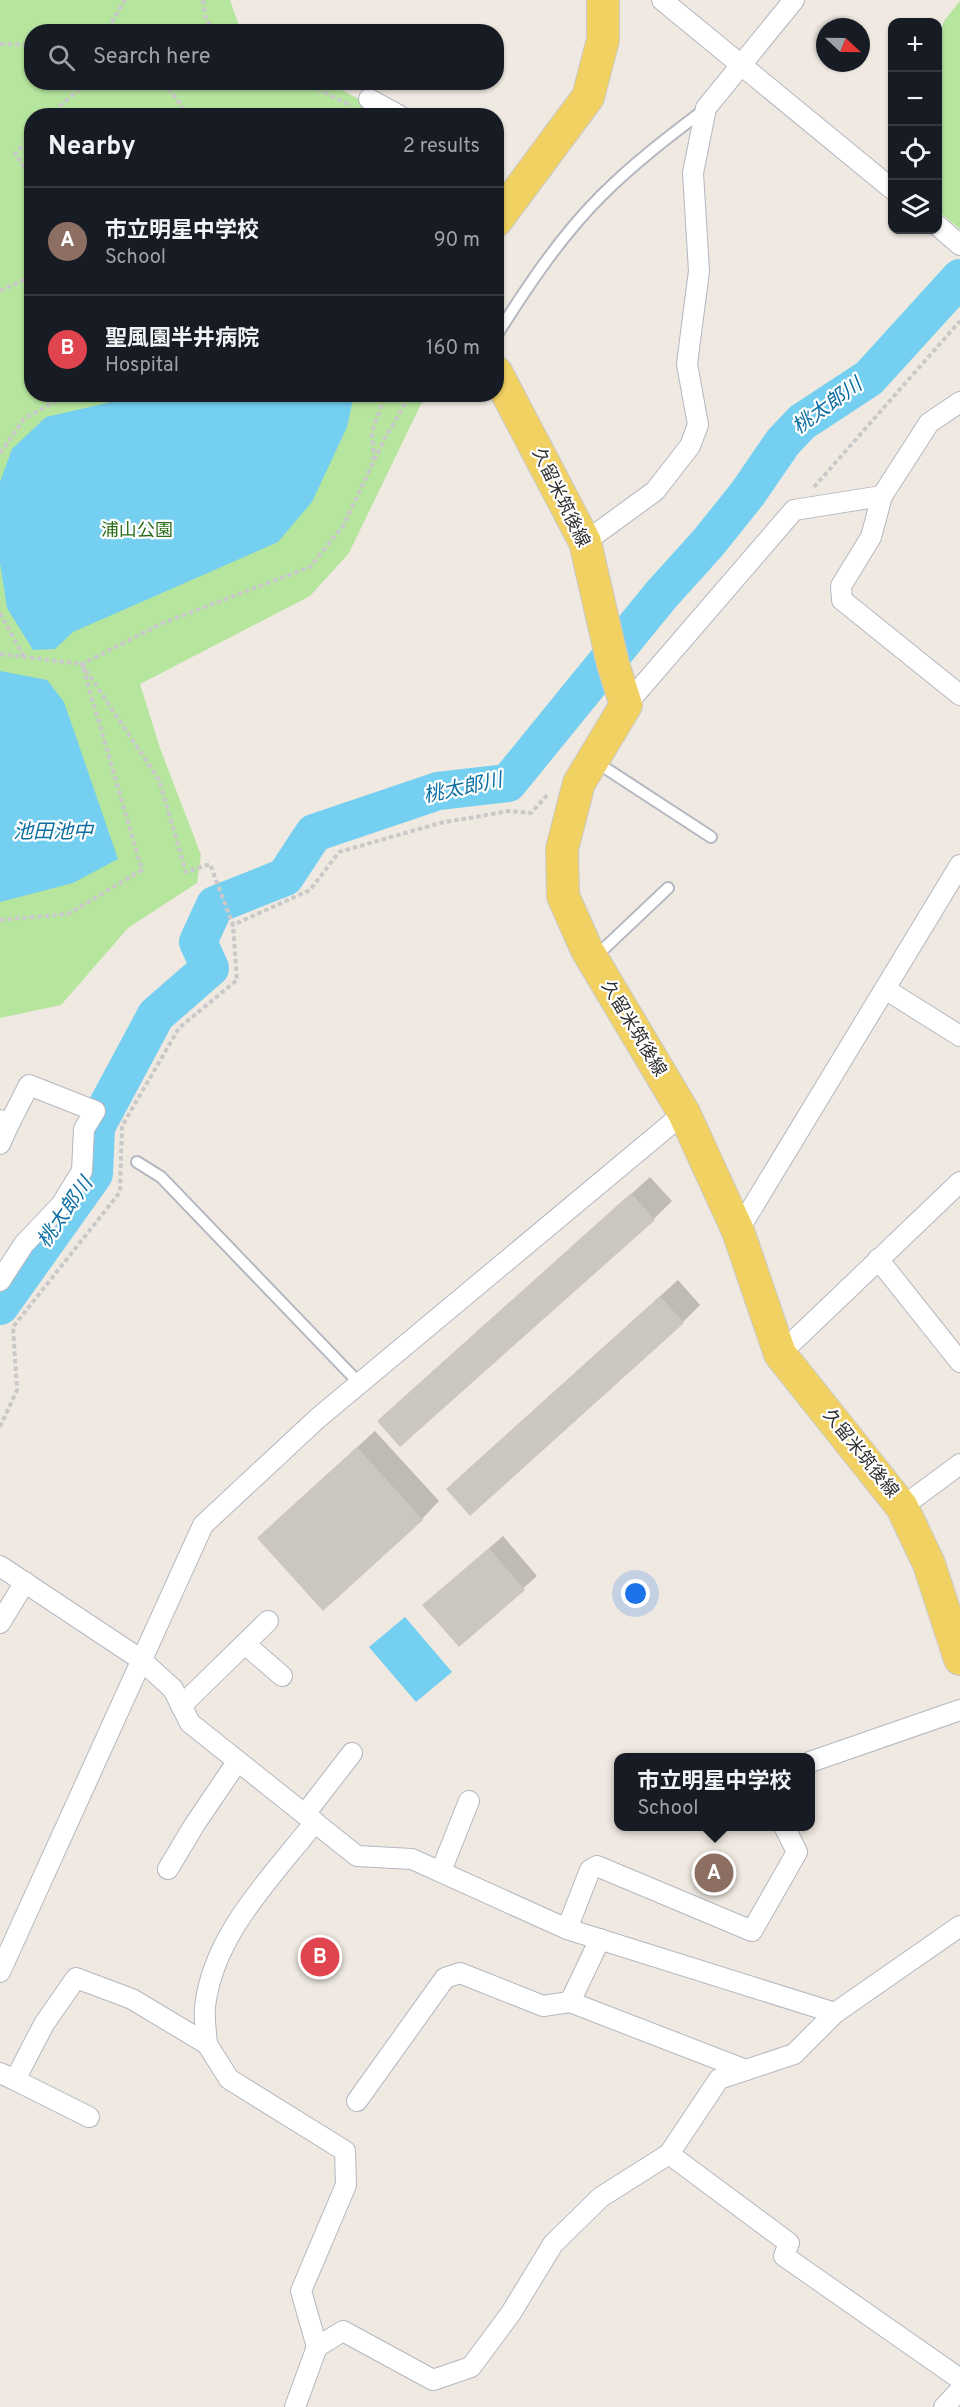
<!DOCTYPE html>
<meta charset="utf-8">
<style>
:root{--surface:#171b24;--page:#20242c;--text:#f1f3f6;--muted:#9ea1a6;--line:#363941;--accent:#1a73e8}
body{margin:0;font-family:Overpass,"Noto Sans JP",sans-serif;background:var(--page);color:var(--text)}
.controls{position:absolute;right:18px;top:18px;display:grid;overflow:hidden;border-radius:12px;box-shadow:0 2px 4px #0004}
.controls button{width:54px;height:54px;display:grid;place-items:center;padding:0;border:0;border-bottom:2px solid var(--line);background:var(--surface);color:var(--text);font:30px sans-serif}
.compass{position:absolute;left:816px;top:18px;width:54px;height:54px;border-radius:50%;background:var(--surface);box-shadow:0 2px 4px #0004;rotate:112deg}
.you{position:absolute;left:636px;top:1594px;width:21px;height:21px;margin:-15px;border:4px solid #fff;border-radius:50%;background:#1a73e8;box-shadow:0 0 0 9px #1a73e833}
.badge{display:grid;place-items:center;width:39px;height:39px;border-radius:50%;background:var(--accent);color:#fff;font-size:20px;font-weight:700}
.pin{position:absolute;translate:-50% -50%;border:3px solid #fff;box-shadow:0 2px 6px #0006}
.popup{position:absolute;left:614px;top:1753px;width:201px;height:78px;box-sizing:border-box;display:grid;place-content:center;border-radius:12px;background:var(--surface);filter:drop-shadow(0 2px 4px #0005);font-size:20px;white-space:nowrap;color:var(--muted)}
.popup b{font-size:22px;color:var(--text)}
.popup::after{content:'';position:absolute;left:50%;top:100%;margin-left:-12px;border:12px solid transparent;border-top-color:var(--surface)}
.list{margin:0;padding:0;list-style:none}
h2{display:flex;justify-content:space-between;align-items:center;height:78px;margin:0;padding:0 24px;font-size:26px}
h2 small{font-size:20px;font-weight:400;color:var(--muted)}
.list li{display:grid;grid-template-columns:39px 1fr auto;gap:18px;align-items:center;box-sizing:border-box;height:108px;padding:0 24px;border-top:2px solid var(--line)}
.list b{display:block;font-size:22px;white-space:nowrap}
.list p{margin:0;font-size:20px;white-space:nowrap;color:var(--muted)}
.list em{font-size:20px;font-style:normal;color:var(--muted)}
.icon{flex:none;width:33px;height:33px;fill:none;stroke:currentColor;stroke-width:2;stroke-linecap:round;stroke-linejoin:round}
.map{position:relative;flex:none;width:960px;height:2407px;overflow:hidden}
.search{position:absolute;background:var(--surface);box-shadow:0 2px 4px #0004;left:24px;top:24px;width:480px;height:66px;display:flex;align-items:center;gap:15px;box-sizing:border-box;padding:0 21px;border-radius:24px;color:var(--muted);font-size:22px}
.panel{position:absolute;background:var(--surface);box-shadow:0 2px 4px #0004;left:24px;top:108px;width:480px;height:294px;border-radius:24px}
.map>svg:first-child{display:block}
</style>
<div class="map">
<svg width="960" height="2407" viewBox="0 0 960 2407">
<rect width="100%" height="100%" fill="#efe9e1"/>
<g fill="#b6e59e">
<polygon points="0,0 230,0 241,31 32,32 32,82 329,83 388,115 32,116 32,394 429,395 421,404 349,553 310,596 140,684 160,748 201,855 197,883 128,928 61,1005 0,1018"/>
<polygon points="960,1 960,229 938,211 938,39 944,21"/>
</g>
<g fill="#75cff0">
<polygon points="142,395 354,395 347,427 312,502 278,542 73,632 55,649 33,650 7,608 0,563 0,482 12,449 46,417"/>
<polygon points="0,671 47,680 64,702 118,859 73,883 0,902"/>
<polygon points="405,1617 452,1672 416,1702 369,1647"/>
</g>
<g fill="#0003">
<polygon points="650,1177 672,1201 654,1219 379,1421"/>
<polygon points="678,1280 700,1305 683,1322 465,1472"/>
<polygon points="375,1431 439,1501 422,1519 277,1520"/>
<polygon points="503,1536 537,1576 459,1645 424,1605"/>
</g>
<g fill="none" stroke-linecap="round" stroke-linejoin="round">
<polyline stroke="#75cff0" stroke-width="38" points="0,1306 94,1174 96,1127 156,1015 210,968 198,942 215,905 285,877 314,833 438,791 508,783 661,595 708,543 748,493 783,442 802,422 869,378 960,278"/>
</g>
<g fill="#cbc7bf">
<polygon points="631,1193 655,1220 400,1447 377,1421"/>
<polygon points="660,1296 684,1323 470,1516 446,1489"/>
<polygon points="357,1447 423,1520 323,1611 257,1538"/>
<polygon points="489,1548 525,1590 459,1647 422,1605"/>
</g>
<g fill="none" stroke-linecap="round" stroke-linejoin="round">
<g stroke="#b4b7c1" stroke-width="14">
<g id="lane">
<path d="M496 336C527 287 560 237 601 196 633 164 668 137 704 110"/>
<polyline points="596,762 711,837"/>
<polyline points="594,958 668,888"/>
<polyline points="137,1162 161,1177 360,1384"/>
</g>
</g>
<g stroke="#b4b7c1" stroke-width="22">
<g id="street">
<polyline points="662,0 892,189"/>
<polyline points="369,99 400,116"/>
<polyline points="938,226 960,245"/>
<polyline points="882,496 871,537 841,586 842,600 960,695"/>
<polyline points="585,542 655,491 690,446 698,425 687,364 699,271 693,173 706,108 794,0"/>
<polyline points="626,705 794,510 882,496 929,423 960,402"/>
<polyline points="885,989 960,1036"/>
<polyline points="0,1120 9,1124 0,1144"/>
<polyline points="738,1231 960,865"/>
<polyline points="878,1259 960,1362"/>
<polyline points="0,1281 24,1244 61,1205 82,1171 84,1129 95,1111 29,1085 9,1124"/>
<polyline points="780,1354 960,1182"/>
<polyline points="902,1507 960,1464"/>
<polyline points="0,1566 140,1659 173,1689 190,1723 357,1856 412,1859 567,1929 835,2013"/>
<polyline points="0,1623 25,1582"/>
<polyline points="245,1644 282,1676"/>
<polyline points="181,1706 268,1621"/>
<polyline points="810,1762 960,1710"/>
<polyline points="305,1814 352,1753"/>
<polyline points="168,1869 195,1824 237,1762"/>
<polyline points="441,1871 469,1801"/>
<polyline points="567,1929 590,1870 597,1866 752,1931 797,1852 784,1826"/>
<polyline points="600,1939 570,2002 746,2070"/>
<polyline points="0,1972 203,1525 318,1418 684,1113"/>
<path d="M207 2044C206 2032 204 2019 205 2007 213 1934 272 1877 315 1822"/>
<polyline points="0,2073 15,2080 44,2024 76,1978 132,1999 207,2044 229,2079 345,2151 346,2185 301,2291 317,2347"/>
<polyline points="15,2080 89,2117"/>
<polyline points="357,2101 445,1978 460,1973 543,2006 570,2002"/>
<polyline points="669,2154 789,2243 784,2256 960,2379"/>
<polyline points="295,2407 317,2347 343,2331 433,2380 471,2367 511,2313 553,2244 601,2197 669,2154 719,2079 794,2054 835,2013 960,1926"/>
<polyline points="944,2407 960,2390"/>
</g>
</g>
<g stroke="#c9c9c9" stroke-width="34">
<g id="primary">
<polyline points="496,221 588,97 603,40 603,0"/>
<polyline points="496,372 585,542 613,664 626,705 579,783 562,849 563,896 587,950 684,1113 738,1231 780,1354 902,1507 929,1564 960,1659"/>
</g>
</g>
<g stroke="#c9c9c9" stroke-width="4" stroke-dasharray="4.5 3" stroke-linecap="butt">
<polyline points="203,0 206,20 215,32"/>
<polyline points="100,32 110,25 125,0"/>
<polyline points="0,44 32,45"/>
<polyline points="164,82 189,116"/>
<polyline points="304,82 352,106"/>
<polyline points="48,116 88,82"/>
<polyline points="274,116 289,111 317,112 320,116"/>
<polyline points="32,135 15,154 32,177"/>
<polyline points="0,291 32,276"/>
<polyline points="0,453 24,419 68,394"/>
<polyline points="374,460 372,431 386,394"/>
<polyline points="814,487 960,321"/>
<polyline points="0,613 24,657"/>
<polyline points="0,654 82,664 159,780 186,872 210,864 233,925 310,890 339,852 440,823 509,811 531,813 549,793"/>
<polyline points="0,920 68,914 142,870 82,664 163,623 310,567 343,526 385,438 411,394"/>
<polyline points="0,1427 17,1390 13,1327 120,1192 122,1126 179,1028 237,980 233,925"/>
</g>
<use href="#lane" stroke="#fff" stroke-width="10"/>
<use href="#street" stroke="#fff" stroke-width="20"/>
<use href="#primary" stroke="#f2d163" stroke-width="32"/>
</g>
<g text-anchor="middle" dominant-baseline="central" stroke-width="4.5" stroke-linejoin="round" paint-order="stroke">
<g font-size="18" fill="#2e2e2e" stroke="#fff">
<text transform="translate(560 498) rotate(64)">久留米筑後線</text>
<text transform="translate(633 1029) rotate(59)">久留米筑後線</text>
<text transform="translate(860 1454) rotate(51)">久留米筑後線</text>
</g>
<g font-size="18" fill="#2c6e1b" stroke="#fff">
<text x="137" y="531">浦山公園</text>
</g>
<g font-size="20" font-style="italic" fill="#0d6fa3" stroke="#fff">
<text transform="translate(828 407) rotate(-36)">桃太郎川</text>
<text transform="translate(463 789) rotate(-12)">桃太郎川</text>
<text x="53" y="833">池田池中</text>
<text transform="translate(66 1213) rotate(-55)">桃太郎川</text>
</g>
</g>
</svg>
<div class="controls">
<button>+</button>
<button>−</button>
<button><svg class="icon" aria-label="locate" viewBox="0 0 24 24"><circle cx="12" cy="12" r="6"/><path d="M12 2v4M12 18v4M2 12h4M18 12h4"/></svg></button>
<button><svg class="icon" aria-label="layers" viewBox="0 0 24 24"><path d="M12 4l9 5-9 5-9-5zM3 14l9 5 9-5"/></svg></button>
</div>
<svg class="compass" viewBox="-18 -18 36 36"><path d="M0-13l5 13h-10z" fill="#e53935"/><path d="M0 13l5-13h-10z" fill="#9ea1a6"/></svg>
<div class="you"></div>
<div class="pin badge" style="left:714px;top:1873px;background:#8d6e63">A</div>
<div class="popup"><b>市立明星中学校</b>School</div>
<div class="pin badge" style="left:320px;top:1957px;background:#e0444e">B</div>
<div class="search"><svg class="icon" aria-label="search" viewBox="0 0 24 24"><circle cx="10" cy="10" r="6"/><path d="M15 15l6 6"/></svg>Search here</div>
<section class="panel">
<h2>Nearby<small>2 results</small></h2>
<ul class="list">
<li><span class="badge" style="background:#8d6e63">A</span><div><b>市立明星中学校</b><p>School</p></div><em>90 m</em></li>
<li><span class="badge" style="background:#e0444e">B</span><div><b>聖風園半井病院</b><p>Hospital</p></div><em>160 m</em></li>
</ul>
</section>
</div>
